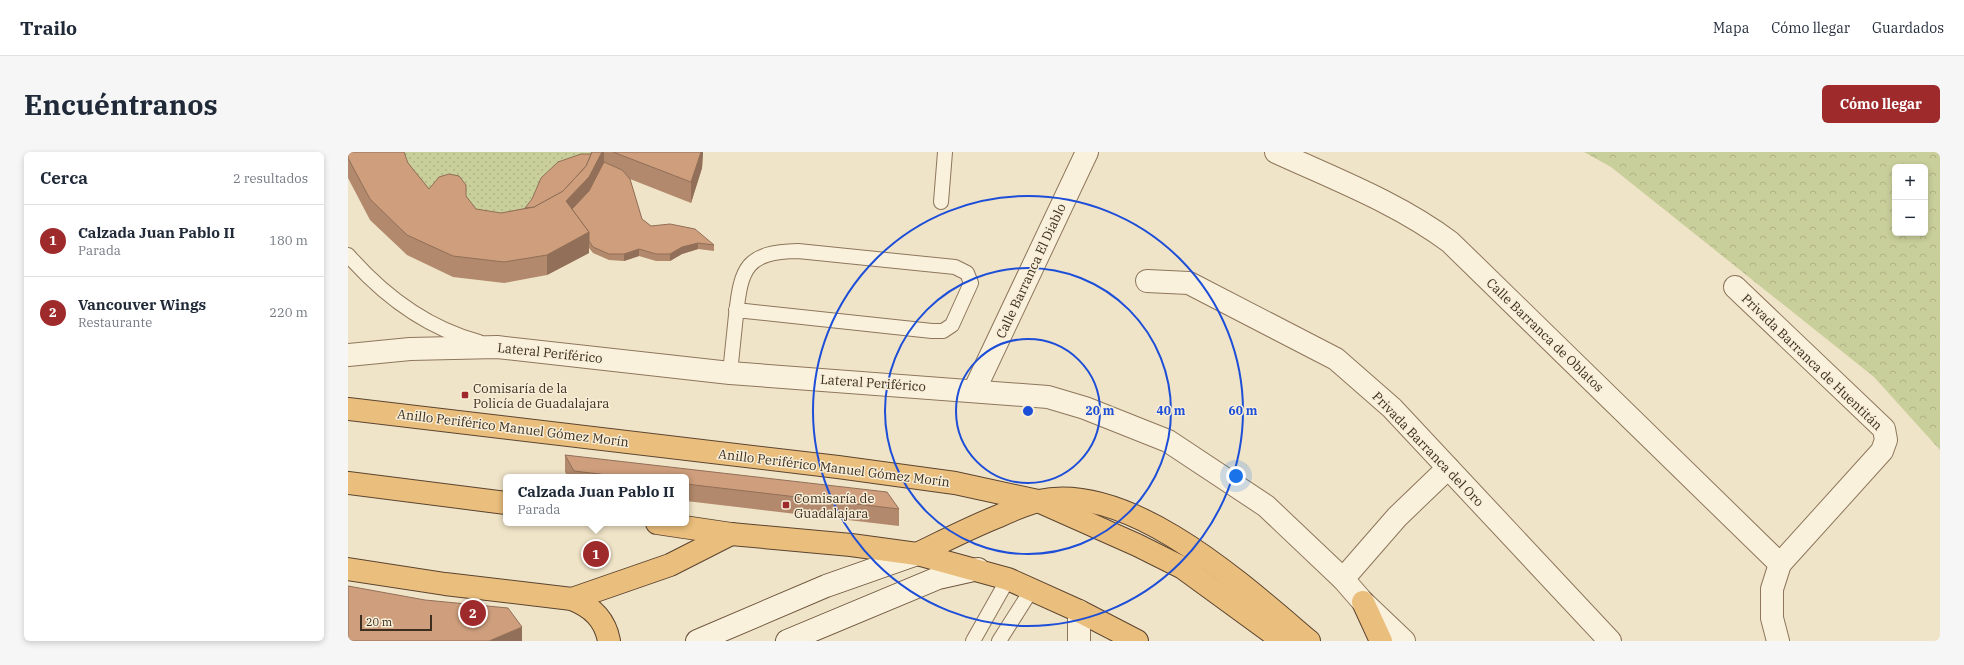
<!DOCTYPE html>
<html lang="es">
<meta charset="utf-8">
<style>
:root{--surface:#fff;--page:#f6f6f7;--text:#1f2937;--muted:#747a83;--line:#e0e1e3;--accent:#9e2a2b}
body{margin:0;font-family:"IBM Plex Serif",serif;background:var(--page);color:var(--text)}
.controls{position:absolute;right:12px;top:12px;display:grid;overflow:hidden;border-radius:6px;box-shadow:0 2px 6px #0003}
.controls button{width:36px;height:36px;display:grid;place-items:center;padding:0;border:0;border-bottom:1px solid var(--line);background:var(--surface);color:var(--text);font:20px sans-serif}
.scale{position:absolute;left:12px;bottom:10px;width:72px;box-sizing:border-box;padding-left:4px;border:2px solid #3d2e20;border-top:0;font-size:11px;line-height:14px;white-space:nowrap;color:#3d2e20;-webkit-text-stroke:3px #f7eed8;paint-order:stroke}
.you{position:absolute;left:888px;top:324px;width:14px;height:14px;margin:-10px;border:3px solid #fff;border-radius:50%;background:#1a73e8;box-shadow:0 0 0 6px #1a73e833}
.badge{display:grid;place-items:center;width:26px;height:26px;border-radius:50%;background:var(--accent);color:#fff;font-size:13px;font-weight:700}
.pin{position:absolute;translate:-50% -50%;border:2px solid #fff;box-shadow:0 1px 4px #0006}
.popup{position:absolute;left:155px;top:322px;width:186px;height:52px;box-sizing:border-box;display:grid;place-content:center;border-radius:6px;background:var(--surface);filter:drop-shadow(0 1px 3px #0005);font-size:13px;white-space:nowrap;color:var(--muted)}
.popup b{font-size:15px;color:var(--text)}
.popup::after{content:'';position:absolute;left:50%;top:100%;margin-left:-8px;border:8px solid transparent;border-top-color:var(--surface)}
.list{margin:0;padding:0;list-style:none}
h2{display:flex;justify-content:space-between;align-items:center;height:52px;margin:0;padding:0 16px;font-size:17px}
h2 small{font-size:13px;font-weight:400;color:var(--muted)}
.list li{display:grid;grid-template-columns:26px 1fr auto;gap:12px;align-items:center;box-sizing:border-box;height:72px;padding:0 16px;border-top:1px solid var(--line)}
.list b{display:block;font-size:15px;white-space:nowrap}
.list p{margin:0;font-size:13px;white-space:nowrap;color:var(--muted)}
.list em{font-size:13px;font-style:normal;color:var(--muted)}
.map{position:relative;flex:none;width:1592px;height:489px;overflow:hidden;border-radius:6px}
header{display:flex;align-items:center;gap:24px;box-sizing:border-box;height:56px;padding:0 20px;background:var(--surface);border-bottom:1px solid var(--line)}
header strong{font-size:19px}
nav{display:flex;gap:22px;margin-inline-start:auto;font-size:14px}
.intro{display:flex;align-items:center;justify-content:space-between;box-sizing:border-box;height:96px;padding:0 24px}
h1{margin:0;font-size:28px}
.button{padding:10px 18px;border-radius:6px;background:var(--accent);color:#fff;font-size:14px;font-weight:700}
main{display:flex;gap:24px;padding:0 24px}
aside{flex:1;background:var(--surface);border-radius:6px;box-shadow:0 2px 6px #0003}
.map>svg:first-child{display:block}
</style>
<header>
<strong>Trailo</strong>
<nav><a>Mapa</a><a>Cómo llegar</a><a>Guardados</a></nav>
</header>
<div class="intro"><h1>Encuéntranos</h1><a class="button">Cómo llegar</a></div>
<main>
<aside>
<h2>Cerca<small>2 resultados</small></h2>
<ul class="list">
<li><span class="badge">1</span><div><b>Calzada Juan Pablo II</b><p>Parada</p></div><em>180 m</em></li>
<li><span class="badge">2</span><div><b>Vancouver Wings</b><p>Restaurante</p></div><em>220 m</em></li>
</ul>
</aside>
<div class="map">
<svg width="1592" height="489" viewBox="0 0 1592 489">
<defs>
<pattern id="grass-dots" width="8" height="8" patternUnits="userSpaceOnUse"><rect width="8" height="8" fill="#c9cf9b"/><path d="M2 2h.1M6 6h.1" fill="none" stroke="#aeb285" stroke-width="1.8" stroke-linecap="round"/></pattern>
<pattern id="forest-crowns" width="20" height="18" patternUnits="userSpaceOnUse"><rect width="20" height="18" fill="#c9cf9b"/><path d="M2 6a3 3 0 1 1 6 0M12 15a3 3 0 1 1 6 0" fill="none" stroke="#aeb285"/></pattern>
</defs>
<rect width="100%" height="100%" fill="#f0e4c8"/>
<polygon fill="url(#grass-dots)" points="47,0 252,0 215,59 102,71"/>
<path fill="url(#forest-crowns)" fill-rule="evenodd" d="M1236 0H1592V298L1526 225 1263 15ZM1547 15H1577V81H1547Z"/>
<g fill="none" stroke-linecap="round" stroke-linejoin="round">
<g stroke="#8d765c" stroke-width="16">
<g id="service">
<polyline points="593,50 597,0"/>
<path d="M0 103C35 143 79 176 131 190"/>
<path d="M382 221C384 201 386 182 388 163 393 116 398 100 450 99L607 115 619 121 623 131 604 173 595 179H584L388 158"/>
<polyline points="625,489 660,427"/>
<polyline points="651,489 684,437"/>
</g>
</g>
<g stroke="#8d765c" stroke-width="24">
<g id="minor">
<path d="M928 0C987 27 1050 51 1102 90L1432 412"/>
<polyline points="799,129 841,131 988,207 1044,256 1262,489"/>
<polyline points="1387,135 1536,277 1538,288 1534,299 1432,412 1424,437 1424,466 1430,489"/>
<polyline points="626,239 739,0"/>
<polyline points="995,427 1049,365 1100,316"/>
<polyline points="731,489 731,459"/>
</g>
</g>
<g stroke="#8d765c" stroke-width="24">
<polyline id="tertiary" points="0,203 62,197 149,195 382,221 700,245 737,256 820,289 918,354 995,427 1015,450 1056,489"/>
</g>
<g stroke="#6f573f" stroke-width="24">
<g id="secondary">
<polyline points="349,489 478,434 569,402"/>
<polyline points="439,489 590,426 630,417"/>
</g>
</g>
<g stroke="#5b4430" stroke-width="24">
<g id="trunk">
<polyline points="0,257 490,315 607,331 690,349 789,393 835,416 935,489"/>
<polyline points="0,331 158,351"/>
<polyline points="309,371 383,382 503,393 569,402 660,427 731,459 789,489"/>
<path d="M569 402C596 389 623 375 651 364 664 358 677 352 691 349 782 329 896 434 961 489"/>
<path d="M0 417 97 432 224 447C244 455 257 467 261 489"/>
<polyline points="224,447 322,413 383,382"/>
<polyline points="1015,450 1033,489"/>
</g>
</g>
<use href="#service" stroke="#faf1dc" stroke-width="14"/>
<use href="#minor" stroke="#faf1dc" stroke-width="22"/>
<use href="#tertiary" stroke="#faf1dc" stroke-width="22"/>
<use href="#secondary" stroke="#faf1dc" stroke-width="22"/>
<use href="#trunk" stroke="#eabe7c" stroke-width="22"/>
</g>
<g fill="#b2896c">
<polygon points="0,0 60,11 81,37 118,44 128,57 153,61 177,56 243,2 244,1 242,0 355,0 354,16 343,51 282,27 294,67 303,74 366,93 366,99 350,97 334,102 322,109 308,109 291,104 276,109 261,108 245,101 241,96 241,101 199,123 156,131 105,125 59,103 22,68 0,26"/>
<polygon points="217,303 551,357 551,374 338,349 338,325 220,325 217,320"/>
</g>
<g fill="#916f58">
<polygon points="254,0 256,0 256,17 241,46 221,66 218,49"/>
<polygon points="353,0 355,0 354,16 343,51 343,30"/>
<polygon points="241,80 241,101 199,123 199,103"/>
<polygon points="350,91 350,97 334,102 322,109 322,102 334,95"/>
<polygon points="291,97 291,104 276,109 276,102"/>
<polygon points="174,475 174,489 141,489"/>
</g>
<g fill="#cf9f7d" stroke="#916f58">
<polygon points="0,0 56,0 60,11 81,37 91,25 101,22 111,24 118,33 118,44 128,57 153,61 186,55 215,39 238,14 244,0 254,0 241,25 218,49 241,80 199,103 156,110 105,104 59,83 22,47 0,6"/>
<polygon points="265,0 353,0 343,30"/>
<polygon points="233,2 243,2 238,14 215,39 186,55 177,56 184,47 193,26 210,10"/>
<polygon points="256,10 274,18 282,27 294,67 303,74 322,72 347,77 366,93 350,91 334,95 322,102 308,102 291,97 276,102 261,102 245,95 241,89 241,80 224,57 241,39"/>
<polygon points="217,303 539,340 551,357 338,332 338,325 276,325 226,319"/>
<polygon points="0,434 77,448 160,456 174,475 141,489 0,489"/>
</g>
<g fill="none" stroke="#1d4ed8" stroke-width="2">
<circle cx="680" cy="259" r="72"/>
<circle cx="680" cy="259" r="143"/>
<circle cx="680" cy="259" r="215"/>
</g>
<g fill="#9e2a2b" stroke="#f7eed8" stroke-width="1.5">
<rect x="113" y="239" width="8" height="8" rx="2"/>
<rect x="434" y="349" width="8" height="8" rx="2"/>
</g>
<g text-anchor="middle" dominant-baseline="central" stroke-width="3" stroke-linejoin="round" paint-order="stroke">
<g font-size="13" fill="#3d2e20" stroke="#f7eed8">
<text transform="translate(683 119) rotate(-65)">Calle Barranca El Diablo</text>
<text transform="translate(1197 183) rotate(44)">Calle Barranca de Oblatos</text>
<text transform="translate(202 201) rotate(6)">Lateral Periférico</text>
<text transform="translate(1464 210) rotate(44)">Privada Barranca de Huentitán</text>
<text transform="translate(525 231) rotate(4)">Lateral Periférico</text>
<text transform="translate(165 276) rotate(7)">Anillo Periférico Manuel Gómez Morín</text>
<text transform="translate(1080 297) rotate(46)">Privada Barranca del Oro</text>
<text transform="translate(486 316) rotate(7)">Anillo Periférico Manuel Gómez Morín</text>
</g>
<g font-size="13" fill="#3d2e20" stroke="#f7eed8" text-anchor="start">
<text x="125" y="236">Comisaría de la<tspan x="125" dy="15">Policía de Guadalajara</tspan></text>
<text x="446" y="346">Comisaría de<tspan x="446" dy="15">Guadalajara</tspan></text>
</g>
</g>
<circle cx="680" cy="259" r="6" fill="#1d4ed8" stroke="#f7eed8" stroke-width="2"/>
<g font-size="12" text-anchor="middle" font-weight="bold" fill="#1d4ed8" stroke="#f7eed8" stroke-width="3" stroke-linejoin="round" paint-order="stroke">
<text x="752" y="263">20 m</text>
<text x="823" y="263">40 m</text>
<text x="895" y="263">60 m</text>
</g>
</svg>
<div class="controls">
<button>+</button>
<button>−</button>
</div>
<div class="scale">20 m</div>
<div class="you"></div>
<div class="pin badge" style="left:248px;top:402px">1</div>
<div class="popup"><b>Calzada Juan Pablo II</b>Parada</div>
<div class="pin badge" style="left:125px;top:461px">2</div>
</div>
</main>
